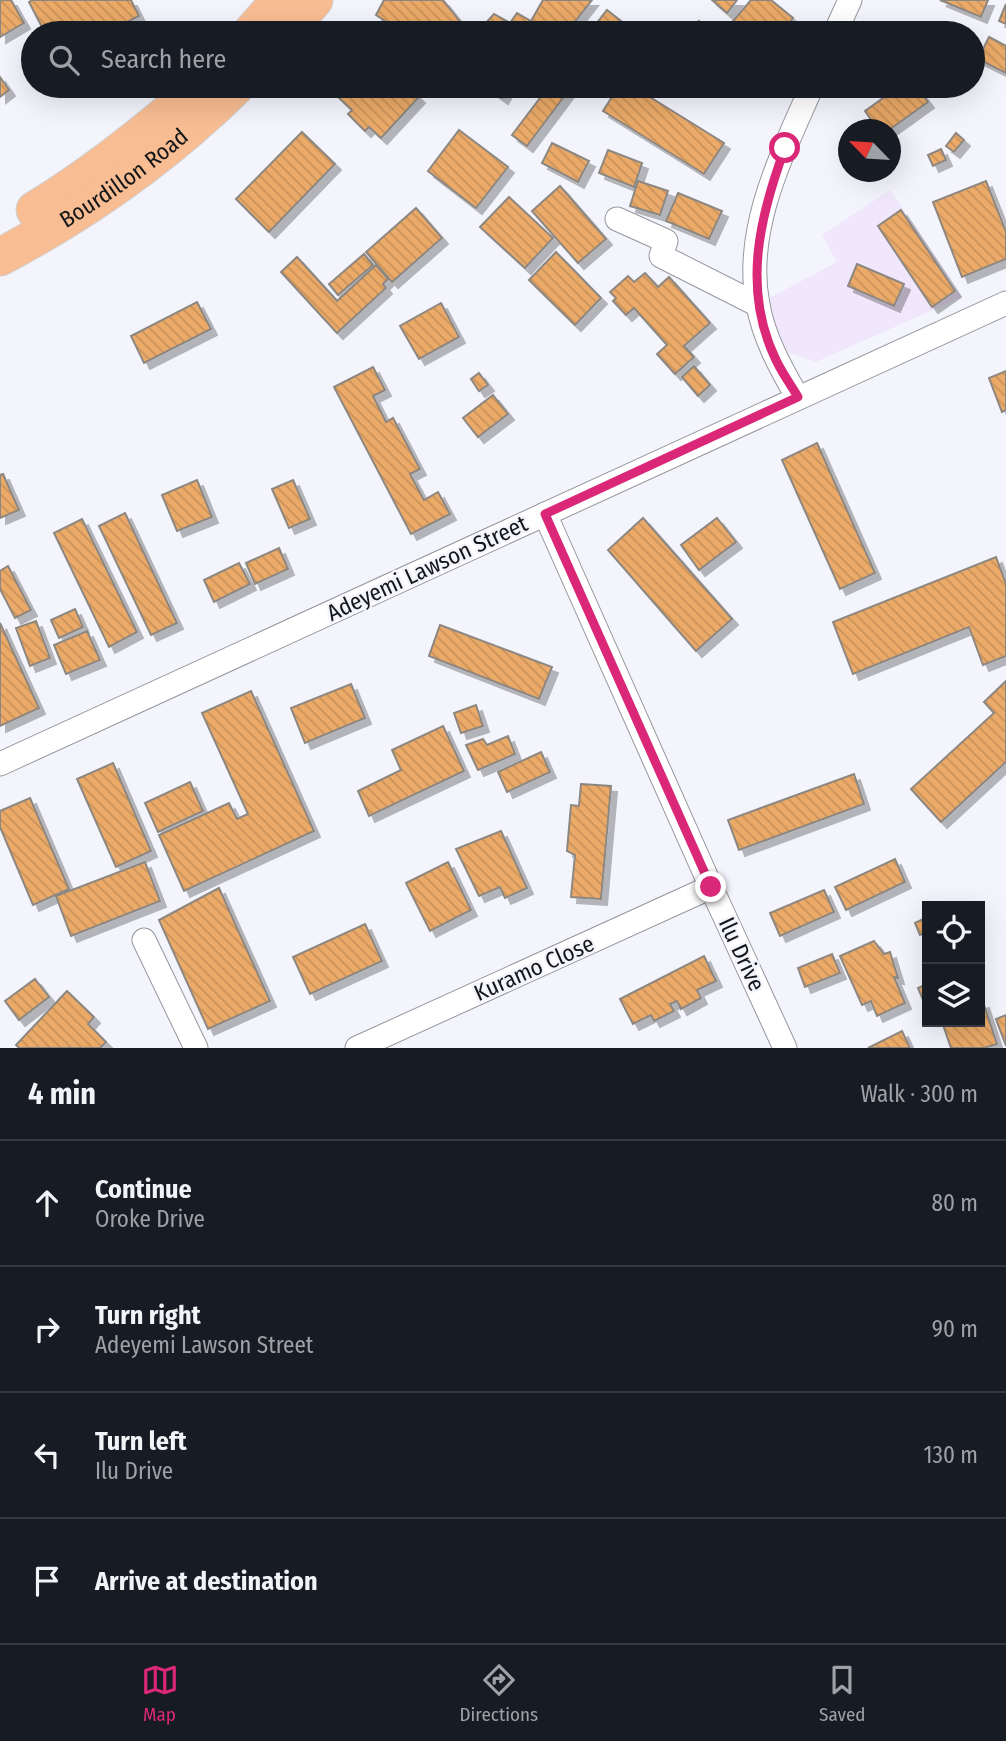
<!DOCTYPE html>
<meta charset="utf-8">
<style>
:root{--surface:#171b24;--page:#20242c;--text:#f1f3f6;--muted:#9ea1a6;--line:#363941;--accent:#db2777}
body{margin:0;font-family:"Fira Sans Condensed",sans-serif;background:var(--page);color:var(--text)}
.controls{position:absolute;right:21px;bottom:21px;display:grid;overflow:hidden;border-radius:0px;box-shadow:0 7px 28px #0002}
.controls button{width:63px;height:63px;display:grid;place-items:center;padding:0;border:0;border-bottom:2px solid var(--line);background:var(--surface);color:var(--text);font:35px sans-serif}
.compass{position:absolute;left:838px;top:119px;width:63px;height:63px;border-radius:50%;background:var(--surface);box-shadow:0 7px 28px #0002;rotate:295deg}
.stop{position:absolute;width:21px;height:21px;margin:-16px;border:5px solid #db2777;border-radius:50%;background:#fff}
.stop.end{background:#db2777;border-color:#fff;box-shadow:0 2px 7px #0008}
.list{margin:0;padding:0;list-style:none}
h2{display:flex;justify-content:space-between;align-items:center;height:91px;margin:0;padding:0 28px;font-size:30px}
h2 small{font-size:23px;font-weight:400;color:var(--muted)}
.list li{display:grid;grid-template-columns:46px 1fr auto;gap:21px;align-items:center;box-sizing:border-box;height:126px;padding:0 28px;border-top:2px solid var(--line)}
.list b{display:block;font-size:26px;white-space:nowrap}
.list p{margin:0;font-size:23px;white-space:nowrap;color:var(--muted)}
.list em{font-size:23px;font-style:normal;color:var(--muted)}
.icon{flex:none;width:38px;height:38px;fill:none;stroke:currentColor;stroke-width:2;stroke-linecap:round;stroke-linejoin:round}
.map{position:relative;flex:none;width:1006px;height:1048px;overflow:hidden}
.search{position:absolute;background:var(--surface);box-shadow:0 7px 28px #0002;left:21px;right:21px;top:21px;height:77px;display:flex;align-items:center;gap:18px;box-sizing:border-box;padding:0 24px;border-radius:38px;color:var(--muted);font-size:26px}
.sheet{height:595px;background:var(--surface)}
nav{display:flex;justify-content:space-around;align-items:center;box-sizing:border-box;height:98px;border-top:2px solid var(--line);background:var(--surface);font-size:19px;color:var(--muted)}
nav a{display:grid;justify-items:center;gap:4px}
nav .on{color:var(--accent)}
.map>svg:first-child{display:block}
</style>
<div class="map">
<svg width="1006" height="1048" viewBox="0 0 1006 1048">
<defs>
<pattern id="building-back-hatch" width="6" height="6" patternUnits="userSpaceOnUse" patternTransform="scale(1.75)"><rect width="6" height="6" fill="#ebaa68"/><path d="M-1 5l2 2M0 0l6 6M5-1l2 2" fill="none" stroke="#c99259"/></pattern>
<filter id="shadow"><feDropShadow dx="6" dy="6" stdDeviation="0" flood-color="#0004"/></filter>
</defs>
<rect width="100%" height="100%" fill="#f4f5fc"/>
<polygon fill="#f1e7fc" points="890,190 962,297 816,362 787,352 762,302 837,262 822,235"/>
<g fill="url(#building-back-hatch)" stroke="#8d8782" stroke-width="2" filter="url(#shadow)">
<polygon points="0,0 11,0 24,23 0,37"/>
<polygon points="32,0 131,0 139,16 105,33 45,33 29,2"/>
<polygon points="384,0 443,0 469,33 484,25 494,14 510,23 517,13 531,21 543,0 592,0 566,33 403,33 376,15"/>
<polygon points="712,0 737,0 727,13"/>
<polygon points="751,0 771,0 793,18 781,33 749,33 733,21"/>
<polygon points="940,0 988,0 981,17"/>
<polygon points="1006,4 1006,24 999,21"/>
<polygon points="607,10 621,21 612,33 589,33"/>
<polygon points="699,21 710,33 685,33"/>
<polygon points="989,37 1006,46 1006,73 978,59"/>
<polygon points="0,77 9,90 0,97"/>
<polygon points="350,86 407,86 419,97 381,138 369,127 365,131 348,114 352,110 338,97"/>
<polygon points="485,86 509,86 502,98"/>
<polygon points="549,86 572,86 527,146 512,135"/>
<polygon points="619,86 632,86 724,143 704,174 603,111"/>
<polygon points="900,86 916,86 928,102 889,130 878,130 865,111"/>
<polygon points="459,130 508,167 476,208 428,171"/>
<polygon points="302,132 335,164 269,232 236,199"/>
<polygon points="956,133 964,140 954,152 946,146"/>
<polygon points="552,143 589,161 578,182 542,163"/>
<polygon points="941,149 946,160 933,166 928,155"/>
<polygon points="608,150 642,163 634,187 599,173"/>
<polygon points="638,181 668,191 660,215 630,206"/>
<polygon points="986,181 1006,232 1006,259 962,277 933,202"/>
<polygon points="560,186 606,239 578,263 532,211"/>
<polygon points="678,193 722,211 709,239 666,221"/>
<polygon points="509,197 553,238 525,268 480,227"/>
<polygon points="416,208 442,238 392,282 366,252"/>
<polygon points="901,210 955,291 932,307 878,226"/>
<polygon points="556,252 601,298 575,325 529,280"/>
<polygon points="364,254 373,265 338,295 329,284"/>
<polygon points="297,257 337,301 376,265 388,279 383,284 386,288 337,333 281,272"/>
<polygon points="857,264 904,284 894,306 848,286"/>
<polygon points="645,273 658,287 669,277 710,323 684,346 694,357 675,374 657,354 667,345 634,308 626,315 613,301 616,298 610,292 628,276 634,282"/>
<polygon points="197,302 211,329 144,363 131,336"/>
<polygon points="441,303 459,337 419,359 400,326"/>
<polygon points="694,366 710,385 698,396 682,377"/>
<polygon points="373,367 385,390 373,396 386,422 393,418 420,469 410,474 424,500 438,492 450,514 411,534 334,387"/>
<polygon points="1006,371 1006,410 1002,412 989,378"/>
<polygon points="479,373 488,385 479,391 471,379"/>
<polygon points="493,395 508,414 478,437 463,418"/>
<polygon points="817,443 875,573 840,589 782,460"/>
<polygon points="3,474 19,510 0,518 0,475"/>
<polygon points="197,480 212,517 177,531 162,495"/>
<polygon points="293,480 310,519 289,528 272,489"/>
<polygon points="125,513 177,623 151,635 99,526"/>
<polygon points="643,518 732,619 696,651 608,550"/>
<polygon points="717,518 736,542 699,570 681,545"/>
<polygon points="82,519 137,632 109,647 54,533"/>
<polygon points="279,548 288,569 255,584 246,563"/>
<polygon points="996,557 1006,584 1006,656 983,665 969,627 853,674 833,622"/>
<polygon points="239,563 250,584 214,602 204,580"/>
<polygon points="8,566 31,610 15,618 0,589 0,571"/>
<polygon points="75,609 83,627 59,638 51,620"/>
<polygon points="36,621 50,658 30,666 16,628"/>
<polygon points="0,623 39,708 0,726"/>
<polygon points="440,625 552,667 539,699 429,656"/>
<polygon points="87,631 100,660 66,674 54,645"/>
<polygon points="1006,681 1006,762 941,822 911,789 994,713 984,702"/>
<polygon points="351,684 365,718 305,743 291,708"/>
<polygon points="251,691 314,831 184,891 159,835 229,803 237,819 248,814 202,713"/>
<polygon points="476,705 483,726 461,733 454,713"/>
<polygon points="443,726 464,771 369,816 358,791 401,770 392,750"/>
<polygon points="508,736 515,754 478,770 466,745 483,739 487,745"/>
<polygon points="541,752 550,772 507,792 498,772"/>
<polygon points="113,763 151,851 116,867 77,779"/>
<polygon points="854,774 864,804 739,850 728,820"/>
<polygon points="190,782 203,811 158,832 145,803"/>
<polygon points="581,784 611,786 601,899 571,897 575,855 567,851 571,805 579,806"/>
<polygon points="30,798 69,889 33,905 0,827 0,811"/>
<polygon points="501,831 527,888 505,898 500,887 479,896 456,849"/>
<polygon points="895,859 905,882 846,910 835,887"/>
<polygon points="145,862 160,901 71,936 56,896"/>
<polygon points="448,862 471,910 430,931 406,883"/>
<polygon points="219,888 270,1001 208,1029 159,920"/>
<polygon points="824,890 834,912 780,936 770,913"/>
<polygon points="927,917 927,932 920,935 915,923"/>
<polygon points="365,924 382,961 310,994 293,957"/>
<polygon points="874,941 884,954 890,952 898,978 894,977 905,1003 877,1016 871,1001 862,1005 840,956"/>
<polygon points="832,954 840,973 805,987 798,968"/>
<polygon points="704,956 716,981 697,990 701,998 681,1009 677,1001 670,1004 674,1011 654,1021 651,1015 633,1024 620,999"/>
<polygon points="35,979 49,997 19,1020 5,1001"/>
<polygon points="927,984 927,1009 918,988"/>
<polygon points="67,991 94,1017 88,1024 106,1042 100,1048 19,1048 16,1045"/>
<polygon points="983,1002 997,1044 984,1048 951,1048 942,1022 980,1022 980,1003"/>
<polygon points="1006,1015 1006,1046 996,1019"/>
<polygon points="902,1031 910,1048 868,1048"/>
</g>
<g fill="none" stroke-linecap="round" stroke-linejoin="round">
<g stroke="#96979e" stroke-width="25">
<g id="minor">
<polyline points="835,33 850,0"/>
<polyline points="617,219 666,241 661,256 758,305"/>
<path d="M798 398C781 369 764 338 758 305 743 229 783 153 812 86"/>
<polyline points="545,514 711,887 785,1048"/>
<polyline points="0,764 1006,303"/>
<polyline points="144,940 196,1048"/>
<polyline points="357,1048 711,887"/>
</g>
</g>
<g stroke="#d0d0d1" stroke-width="39">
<g id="primary">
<polyline points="251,33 280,0"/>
<polyline points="285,33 314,0"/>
<path d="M35 210C94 174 147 132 199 86"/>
<path id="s1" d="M0 257C87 211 166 155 236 86"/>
</g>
</g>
<use href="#minor" stroke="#fff" stroke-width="23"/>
<use href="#primary" stroke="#f8bd93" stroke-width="37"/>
</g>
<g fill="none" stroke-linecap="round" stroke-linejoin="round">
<path stroke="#db2777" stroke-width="9" d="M711 887 545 514 798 397C791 385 782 373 776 360 742 290 759 218 785 148"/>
</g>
<g text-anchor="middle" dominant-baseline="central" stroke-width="5" stroke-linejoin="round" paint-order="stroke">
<g font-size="23" fill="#151618" stroke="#f4f5fc">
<text stroke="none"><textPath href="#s1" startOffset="147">Bourdillon Road</textPath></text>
<text transform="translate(427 568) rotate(-25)">Adeyemi Lawson Street</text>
<text transform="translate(742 954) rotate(65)">Ilu Drive</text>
<text transform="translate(534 968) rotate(-24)">Kuramo Close</text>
</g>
</g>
</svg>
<div class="controls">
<button><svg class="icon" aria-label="locate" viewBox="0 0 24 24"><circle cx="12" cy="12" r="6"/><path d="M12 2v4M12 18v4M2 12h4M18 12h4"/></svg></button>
<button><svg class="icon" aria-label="layers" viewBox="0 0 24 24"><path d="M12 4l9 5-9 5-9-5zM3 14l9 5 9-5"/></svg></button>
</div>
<svg class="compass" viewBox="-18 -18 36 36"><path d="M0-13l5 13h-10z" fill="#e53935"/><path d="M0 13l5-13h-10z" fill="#9ea1a6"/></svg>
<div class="stop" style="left:785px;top:148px"></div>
<div class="stop end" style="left:711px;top:887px"></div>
<div class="search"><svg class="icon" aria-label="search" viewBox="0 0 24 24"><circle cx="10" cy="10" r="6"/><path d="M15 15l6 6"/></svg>Search here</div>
</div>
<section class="sheet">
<h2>4 min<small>Walk · 300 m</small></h2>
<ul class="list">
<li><svg class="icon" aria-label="ahead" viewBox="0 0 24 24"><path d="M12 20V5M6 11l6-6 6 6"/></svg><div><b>Continue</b><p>Oroke Drive</p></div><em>80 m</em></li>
<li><svg class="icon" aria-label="right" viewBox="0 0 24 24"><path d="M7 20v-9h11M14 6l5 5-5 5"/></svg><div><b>Turn right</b><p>Adeyemi Lawson Street</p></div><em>90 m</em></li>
<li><svg class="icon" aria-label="left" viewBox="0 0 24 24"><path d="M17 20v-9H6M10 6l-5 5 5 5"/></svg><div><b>Turn left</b><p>Ilu Drive</p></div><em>130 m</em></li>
<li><svg class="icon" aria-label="arrive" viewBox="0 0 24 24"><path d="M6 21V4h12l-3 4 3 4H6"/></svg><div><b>Arrive at destination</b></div></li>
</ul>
</section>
<nav>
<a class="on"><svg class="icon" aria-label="map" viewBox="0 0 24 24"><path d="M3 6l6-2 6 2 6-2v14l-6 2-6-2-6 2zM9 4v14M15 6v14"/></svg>Map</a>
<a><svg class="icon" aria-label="directions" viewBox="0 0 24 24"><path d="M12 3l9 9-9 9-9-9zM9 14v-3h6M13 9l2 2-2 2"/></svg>Directions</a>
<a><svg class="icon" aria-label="saved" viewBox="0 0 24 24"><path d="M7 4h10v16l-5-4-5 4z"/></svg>Saved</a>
</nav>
